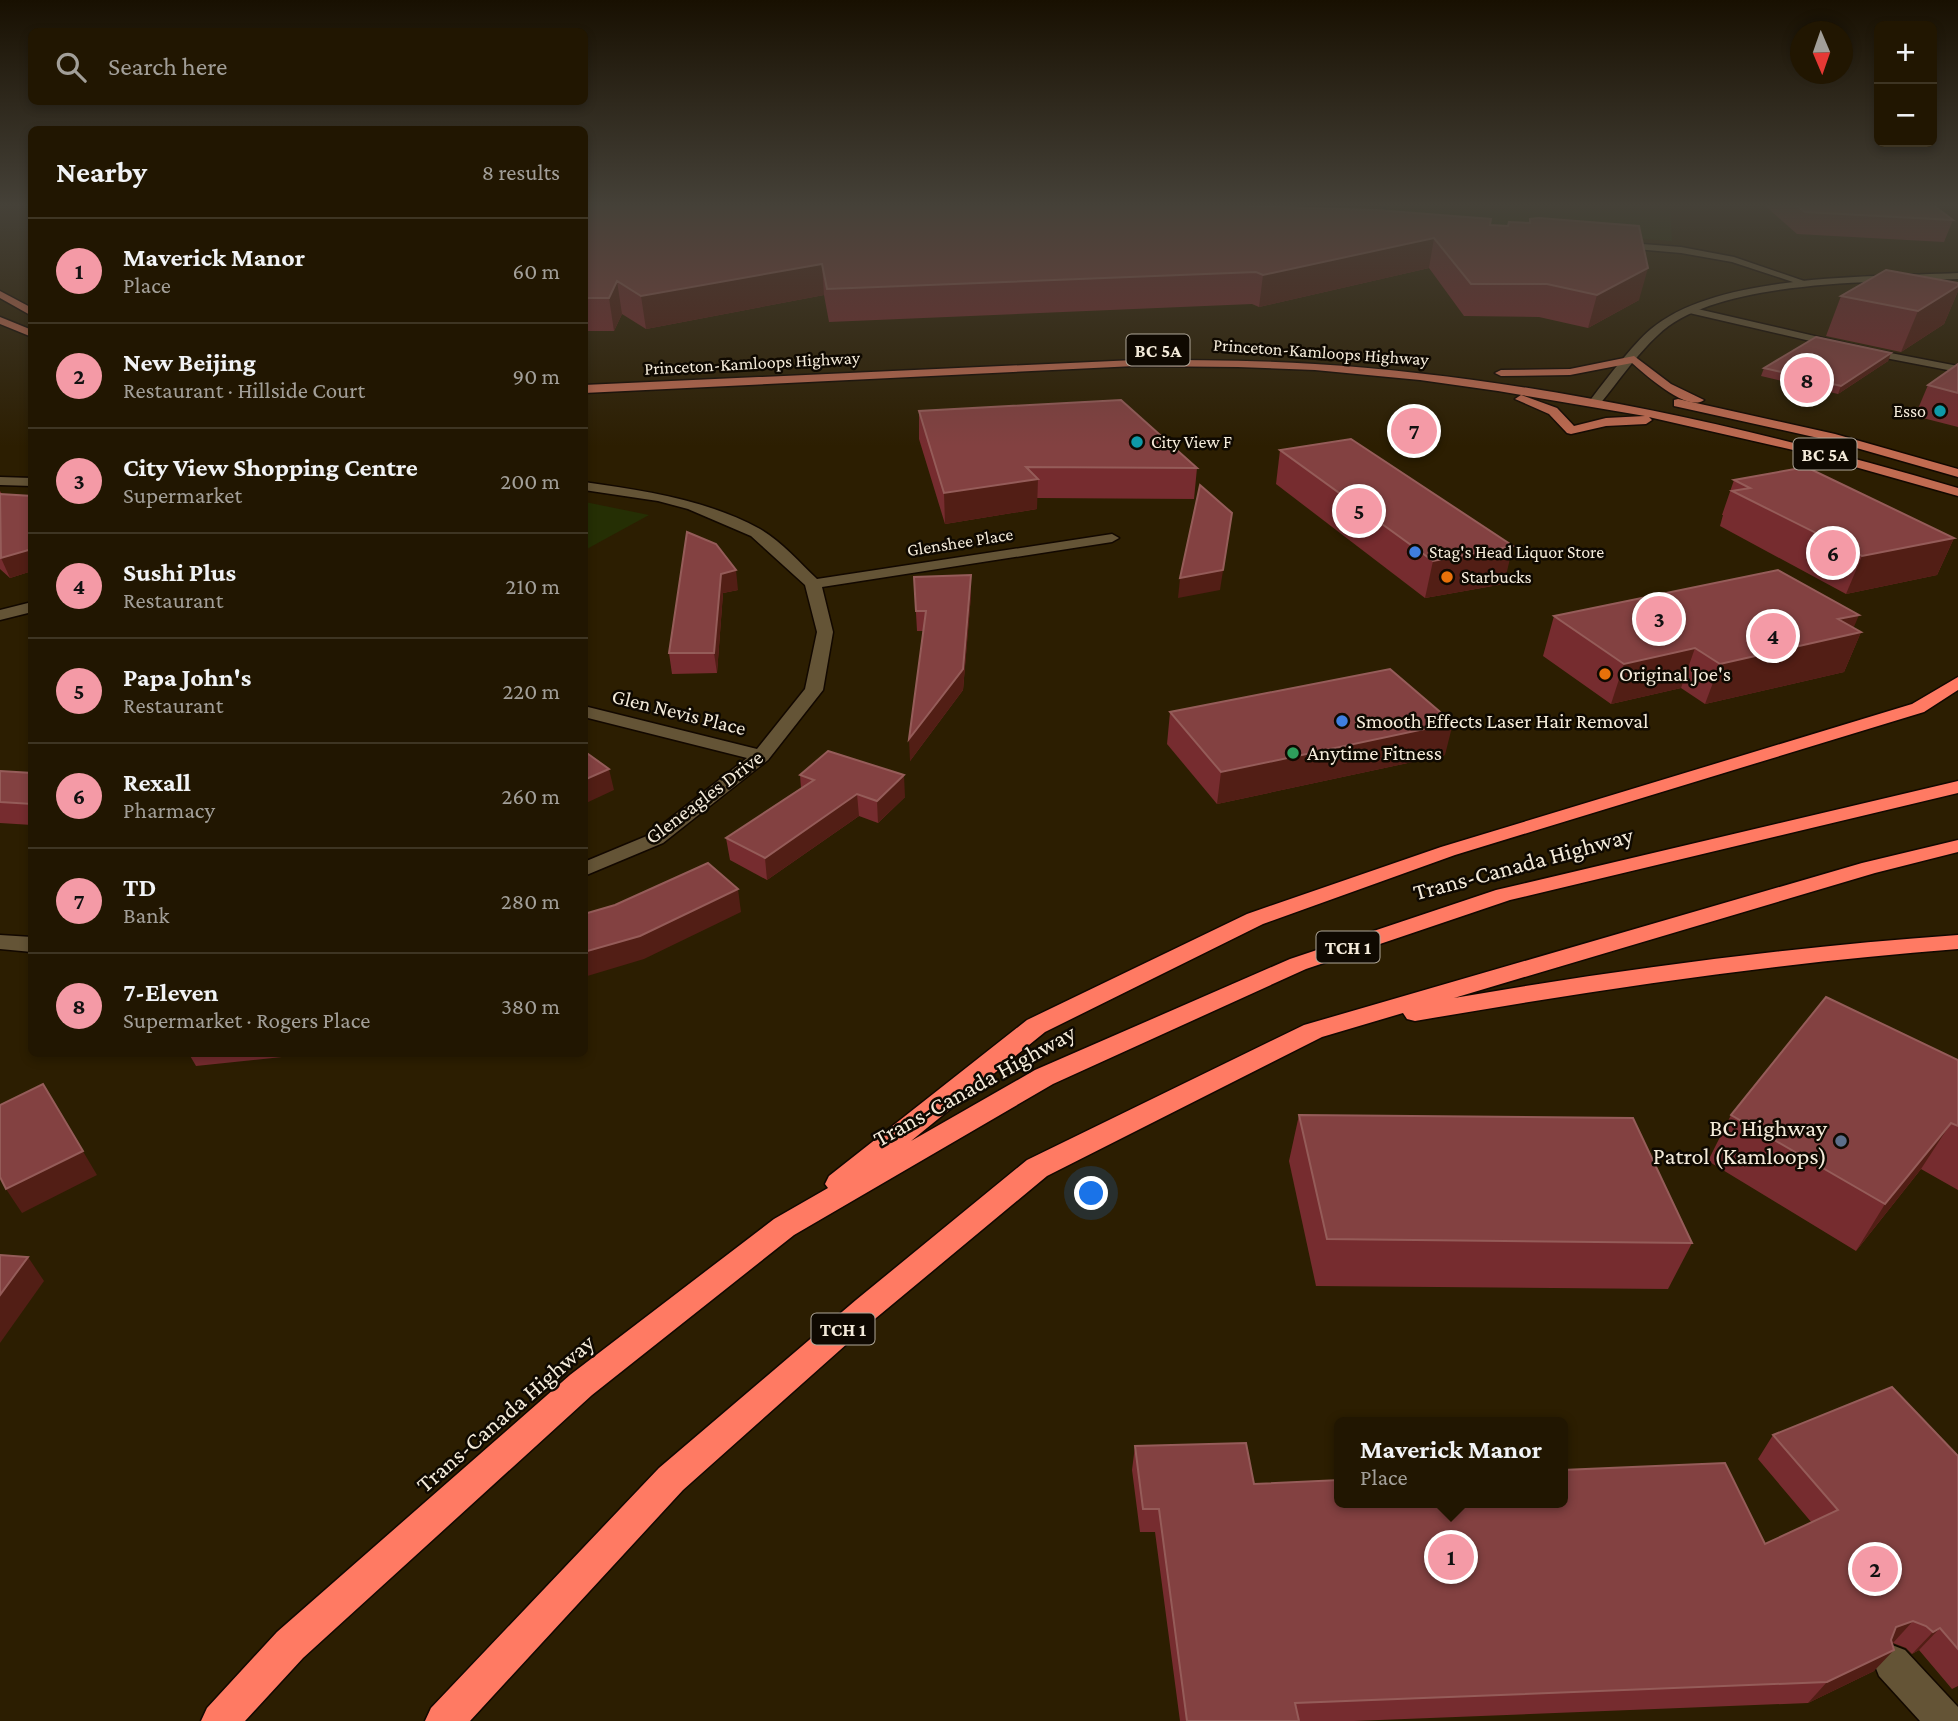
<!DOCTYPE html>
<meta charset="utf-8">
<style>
:root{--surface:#211601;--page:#2d2310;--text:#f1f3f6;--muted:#a29f99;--line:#3e3523;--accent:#f49aa6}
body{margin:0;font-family:"Crimson Pro",serif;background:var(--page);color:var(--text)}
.controls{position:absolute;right:21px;top:21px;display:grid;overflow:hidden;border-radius:10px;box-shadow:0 4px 10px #0003}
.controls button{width:63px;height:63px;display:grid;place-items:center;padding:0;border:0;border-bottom:2px solid var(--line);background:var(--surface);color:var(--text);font:35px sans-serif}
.compass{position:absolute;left:1790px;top:21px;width:63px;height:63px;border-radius:50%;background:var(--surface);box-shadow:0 4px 10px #0003;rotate:178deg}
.you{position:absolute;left:1092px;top:1194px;width:24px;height:24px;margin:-18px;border:5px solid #fff;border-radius:50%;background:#1a73e8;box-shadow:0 0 0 10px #1a73e833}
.badge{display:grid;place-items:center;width:46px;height:46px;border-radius:50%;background:var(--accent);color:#111;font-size:23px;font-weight:700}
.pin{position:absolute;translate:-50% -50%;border:4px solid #fff;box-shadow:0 2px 7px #0006}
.popup{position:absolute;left:1334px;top:1417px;width:234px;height:91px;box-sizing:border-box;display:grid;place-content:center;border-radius:10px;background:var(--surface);filter:drop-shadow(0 2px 5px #0005);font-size:23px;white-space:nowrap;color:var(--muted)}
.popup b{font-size:26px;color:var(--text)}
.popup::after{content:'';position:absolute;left:50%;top:100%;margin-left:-14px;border:14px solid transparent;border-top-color:var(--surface)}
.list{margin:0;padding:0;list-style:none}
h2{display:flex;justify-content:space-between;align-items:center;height:91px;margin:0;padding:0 28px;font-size:30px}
h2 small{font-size:23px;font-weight:400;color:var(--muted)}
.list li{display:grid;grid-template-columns:46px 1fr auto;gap:21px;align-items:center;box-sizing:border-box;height:105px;padding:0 28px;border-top:2px solid var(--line)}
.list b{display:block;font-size:26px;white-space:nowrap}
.list p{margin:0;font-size:23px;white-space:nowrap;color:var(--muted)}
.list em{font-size:23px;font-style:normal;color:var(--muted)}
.icon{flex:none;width:38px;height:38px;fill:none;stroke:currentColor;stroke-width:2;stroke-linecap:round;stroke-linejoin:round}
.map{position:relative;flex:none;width:1958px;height:1721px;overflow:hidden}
.search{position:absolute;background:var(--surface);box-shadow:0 4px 10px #0003;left:28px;top:28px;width:560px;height:77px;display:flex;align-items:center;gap:18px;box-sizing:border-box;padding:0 24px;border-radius:10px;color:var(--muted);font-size:26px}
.panel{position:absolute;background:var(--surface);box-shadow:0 4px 10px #0003;left:28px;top:126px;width:560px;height:931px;border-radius:10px}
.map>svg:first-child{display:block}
</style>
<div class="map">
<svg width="1958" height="1721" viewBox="0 0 1958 1721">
<rect width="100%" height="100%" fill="#2c1e01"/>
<g fill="#252f04">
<polygon points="1378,205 1670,205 1672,241 1389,220"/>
<polygon points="585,502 649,515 585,550"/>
</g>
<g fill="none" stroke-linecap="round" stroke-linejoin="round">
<polygon fill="#000c29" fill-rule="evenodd" points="1380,205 1384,205 1399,223 1395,223"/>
<g stroke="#120800" stroke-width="3">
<g id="minor">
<polygon points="1616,242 1681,247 1734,257 1810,283 1805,286 1732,262 1681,253 1613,247 1611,245"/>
<polygon points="1689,307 1875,350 1958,366 1958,372 1875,356 1685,312 1684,310"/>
<polygon points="0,477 32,478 32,486 0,485"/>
<path d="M584 482C645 491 705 499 760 529 781 541 799 562 817 579L1112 534 1119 538 1112 542 822 587 833 632 823 690 768 760 663 843 584 876V862L649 835 747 758 584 717V706L757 749 805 689 817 632 805 585 751 536 688 509 658 501 584 490Z"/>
<polygon points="32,602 32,612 0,620 0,610"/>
<polygon points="0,935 32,937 32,952 0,949"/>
<polygon points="1892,1645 1905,1650 1958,1707 1958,1721 1920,1721 1879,1676 1874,1663 1879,1650"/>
</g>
</g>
<g stroke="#120800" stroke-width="3">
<path id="tertiary" d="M1958 273V279C1881 282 1715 279 1658 335 1636 355 1618 382 1599 405L1589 402C1604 382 1633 344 1651 329 1717 273 1874 277 1958 273Z"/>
</g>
<g stroke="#120800" stroke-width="3">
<g id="primary">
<polygon points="0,291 32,308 32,316 0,298"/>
<polygon points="0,317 32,330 32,337 0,324"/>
<path d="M1634 356 1671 384 1704 400C1687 413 1645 374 1632 363L1570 375 1501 376 1495 373 1501 370 1570 369Z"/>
<path d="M1135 360C1195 360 1255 360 1315 364 1533 378 1748 426 1958 488V496L1802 452 1653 418 1649 417 1652 420 1646 424 1606 426 1571 434 1567 433 1549 414 1515 399 1521 395 1557 408 1574 426 1606 418 1645 416 1498 391 1420 380 1315 370 1238 367 1135 366 584 393V385Z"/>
<polygon points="1678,399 1835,434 1958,469 1958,477 1832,441 1674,406 1674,400"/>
</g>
</g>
<g stroke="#120800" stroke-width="3">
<g id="motorway">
<polygon points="1958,677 1958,690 1924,712 1455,855 1263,924 1045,1032 911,1141 1035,1070 1290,959 1496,890 1958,781 1958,793 1510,900 1306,969 1053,1084 794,1235 592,1395 303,1658 245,1721 201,1721 207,1708 277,1632 570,1375 774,1219 828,1188 825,1184 829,1176 1027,1020 1247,914 1441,847 1912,704"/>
<path d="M1958 840V852L1875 873 1454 998C1621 969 1789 947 1958 935V949C1775 963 1595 990 1415 1021L1407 1019 1403 1013 1322 1037 1047 1176 876 1318 683 1490 470 1721H425L431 1708 659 1468 856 1300 1027 1160 1304 1025 1862 863Z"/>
</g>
</g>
<use href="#minor" fill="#645436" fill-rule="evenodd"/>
<use href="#tertiary" fill="#645436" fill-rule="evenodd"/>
<use href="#primary" fill="#c16b51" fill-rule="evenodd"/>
<use href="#motorway" fill="#ff7a63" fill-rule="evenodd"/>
</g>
<g fill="#762c2f">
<polygon points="584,205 1284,205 1281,207 1508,226 1529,223 1530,219 1639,300 1588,328 1539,317 1464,316 1429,268 1259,307 1252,304 829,322 824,295 646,329 622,314 614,331 584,331"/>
<polygon points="1764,205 1933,205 1953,220 1944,242 1797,234"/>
<polygon points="1958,283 1958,291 1944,324 1901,352 1826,336 1841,296"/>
<polygon points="1891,353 1888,361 1838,394 1761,376 1764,368"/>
<polygon points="1958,364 1958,427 1915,416 1928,385"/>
<polygon points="919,411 1197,468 1194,499 1037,498 1037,509 945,524 919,439"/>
<polygon points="1280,450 1504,584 1425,598 1276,484"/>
<polygon points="1734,480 1954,538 1937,575 1846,594 1720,526 1723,515 1722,515"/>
<polygon points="0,491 2,494 32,496 32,571 10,578 0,569"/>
<polygon points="687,532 738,590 723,593 717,673 672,674 669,653"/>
<polygon points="971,575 971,595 963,690 910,761 923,631 917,631 914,577"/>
<polygon points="1554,616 1853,628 1861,632 1844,672 1705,704 1681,688 1611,704 1543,656"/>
<polygon points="1170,712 1445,755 1217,804 1167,744"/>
<polygon points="0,771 32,773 32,825 0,823"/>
<polygon points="800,775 905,797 878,823 859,816 767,880 730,860 726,838 801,788"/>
<polygon points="189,1054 310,1054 196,1066"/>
<polygon points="1958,1060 1958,1190 1921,1169 1856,1251 1708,1161 1731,1115"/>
<polygon points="1299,1115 1692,1243 1668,1289 1316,1286 1289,1161"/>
<polygon points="1773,1435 1958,1456 1958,1686 1952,1689 1919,1650 1912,1654 1906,1648 1893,1643 1874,1671 1808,1703 1354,1721 1180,1721 1155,1532 1140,1532 1132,1470 1135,1446 1254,1484 1765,1544 1812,1523 1758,1459"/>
</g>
<g fill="#521e15">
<polygon points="1250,205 1284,205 1245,235 1248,206"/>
<polygon points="1434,238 1429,268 1259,307 1263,275"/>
<polygon points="822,264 824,295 646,329 641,296"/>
<polygon points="1648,268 1639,300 1588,328 1597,295"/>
<polygon points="617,281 622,314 614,331 609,298"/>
<polygon points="1958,286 1958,291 1944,324 1901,352 1918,311"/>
<polygon points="1891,353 1888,361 1838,394 1841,386"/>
<polygon points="1038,479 1037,509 945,524 944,493"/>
<polygon points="1232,513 1220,590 1178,598 1180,578"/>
<polygon points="1954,538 1937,575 1846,594 1862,556"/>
<polygon points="1513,546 1504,584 1425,598 1433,561"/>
<polygon points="32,549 32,571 10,578 1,558"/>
<polygon points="736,570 738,590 723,593 717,673 714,653 721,574"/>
<polygon points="971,575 971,595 963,690 910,761 909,739"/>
<polygon points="1859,615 1851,634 1861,632 1844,672 1705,704 1720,664 1838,619"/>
<polygon points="1695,648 1681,688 1611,704 1624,664"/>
<polygon points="1453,723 1445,755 1217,804 1221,772"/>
<polygon points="609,769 614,790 584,804 584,780"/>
<polygon points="904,775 905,797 878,823 877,801"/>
<polygon points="857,794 859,816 767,880 765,858"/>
<polygon points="738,889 741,912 644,959 584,977 584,952"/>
<polygon points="43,1084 97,1175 22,1213 6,1189"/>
<polygon points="1951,1123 1921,1169 1856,1251 1885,1204"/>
<polygon points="28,1257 44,1281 0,1343 0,1295"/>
<polygon points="1913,1621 1893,1643 1877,1649 1896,1627"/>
<polygon points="1940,1628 1919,1650 1912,1654 1933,1632"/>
<polygon points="1894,1650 1874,1671 1808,1703 1827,1682"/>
</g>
<g fill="#834141" stroke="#955c59" stroke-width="2">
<polygon points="584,205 1250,205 1248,206 1377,210 1491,219 1490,225 1508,226 1509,222 1530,223 1530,219 1539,218 1639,226 1648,268 1597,295 1547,284 1471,284 1434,238 1263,275 1256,272 827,289 822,264 641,296 617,281 609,298 584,298"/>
<polygon points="1796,205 1933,205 1953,220 1805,212"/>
<polygon points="1886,270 1958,283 1958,286 1918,311 1841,296"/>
<polygon points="1816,337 1891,353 1841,386 1764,368"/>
<polygon points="1958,364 1958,393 1928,385"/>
<polygon points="1121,400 1197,468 1026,467 1038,479 944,493 919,411"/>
<polygon points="1351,439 1513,546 1433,561 1280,450"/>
<polygon points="1806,467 1954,538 1862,556 1732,491 1750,488 1734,480"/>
<polygon points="1200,485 1232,513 1223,570 1180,578"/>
<polygon points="0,494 32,496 32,549 1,558"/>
<polygon points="687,532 716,544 736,570 721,574 714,653 669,653"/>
<polygon points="1778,570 1859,615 1838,619 1861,632 1720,664 1695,648 1624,664 1554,616"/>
<polygon points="971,575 963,669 909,739 926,611 916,611 914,577"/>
<polygon points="1390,669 1453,723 1221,772 1170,712"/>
<polygon points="584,751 609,769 584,780"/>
<polygon points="828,751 904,775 877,801 857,794 765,858 726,838 814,780 800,775"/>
<polygon points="0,771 32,773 32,804 0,802"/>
<polygon points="708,863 738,889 640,936 584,952 584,914 615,905"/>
<polygon points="1826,997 1958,1060 1958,1126 1951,1123 1885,1204 1731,1115"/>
<polygon points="43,1084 83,1151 6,1189 0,1177 0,1105"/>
<polygon points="1299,1115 1633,1118 1692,1243 1327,1239"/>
<polygon points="0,1255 28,1257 0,1295"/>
<polygon points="1892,1387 1958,1456 1958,1649 1940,1628 1933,1632 1926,1626 1913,1621 1896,1627 1891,1640 1894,1650 1827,1682 1295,1703 1299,1721 1187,1721 1159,1509 1143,1509 1135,1446 1246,1443 1254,1484 1339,1480 1339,1503 1563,1503 1563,1470 1725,1463 1765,1544 1838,1510 1773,1435"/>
</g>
<linearGradient id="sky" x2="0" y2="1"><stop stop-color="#181001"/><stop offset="0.46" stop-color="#454138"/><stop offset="1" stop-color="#454138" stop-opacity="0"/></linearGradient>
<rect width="1958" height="446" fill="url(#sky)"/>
<g fill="#0f9aa8" stroke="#0f0901" stroke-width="2.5">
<circle cx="1940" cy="411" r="7"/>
<circle cx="1137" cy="442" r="7"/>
</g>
<g fill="#3f7fe0" stroke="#0f0901" stroke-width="2.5">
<circle cx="1415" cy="552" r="7"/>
<circle cx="1342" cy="721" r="7"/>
</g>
<g fill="#e8710a" stroke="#0f0901" stroke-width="2.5">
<circle cx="1447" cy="577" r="7"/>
<circle cx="1605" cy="674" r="7"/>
</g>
<circle fill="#2e9e5b" stroke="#0f0901" stroke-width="2.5" cx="1293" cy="753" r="7"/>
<circle fill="#5c6f8a" stroke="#0f0901" stroke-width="2.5" cx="1841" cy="1141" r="7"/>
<g text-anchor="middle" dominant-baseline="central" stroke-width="5" stroke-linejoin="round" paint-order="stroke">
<g font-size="18" fill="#f4ebda" stroke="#0f0901">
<text transform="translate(1321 352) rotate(4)">Princeton-Kamloops Highway</text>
<text transform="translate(752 363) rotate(-3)">Princeton-Kamloops Highway</text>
<text transform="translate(960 542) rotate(-9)">Glenshee Place</text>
</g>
<g font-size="18" fill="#f4ebda" stroke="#0f0901" text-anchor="start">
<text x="1926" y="411" text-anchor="end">Esso</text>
<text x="1151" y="442">City View F</text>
<text x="1429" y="552">Stag's Head Liquor Store</text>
<text x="1461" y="577">Starbucks</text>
</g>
<g fill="#0f0901" stroke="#afa799" stroke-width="2">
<rect x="1126.5" y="334.5" width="63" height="31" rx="5"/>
<rect x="1793.5" y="438.5" width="63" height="31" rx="5"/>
<rect x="1316.5" y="931.5" width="63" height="31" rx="5"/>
<rect x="811.5" y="1313.5" width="63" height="31" rx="5"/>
</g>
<g font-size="19" font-weight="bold" fill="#f4ebda">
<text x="1158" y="350">BC 5A</text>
<text x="1825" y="454">BC 5A</text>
<text x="1348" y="947">TCH 1</text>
<text x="843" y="1329">TCH 1</text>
</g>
<g font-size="21" fill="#f4ebda" stroke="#0f0901" text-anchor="start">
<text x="1619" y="674">Original Joe's</text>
<text x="1356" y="721">Smooth Effects Laser Hair Removal</text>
<text x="1307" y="753">Anytime Fitness</text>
</g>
<g font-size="21" fill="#f4ebda" stroke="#0f0901">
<text transform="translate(679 712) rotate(14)">Glen Nevis Place</text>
<text transform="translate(704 797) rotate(-37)">Gleneagles Drive</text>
</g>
<g font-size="24" fill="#f4ebda" stroke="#0f0901">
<text transform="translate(1523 863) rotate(-15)">Trans-Canada Highway</text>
<text transform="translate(974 1085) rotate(-29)">Trans-Canada Highway</text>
<text transform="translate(505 1413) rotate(-41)">Trans-Canada Highway</text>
</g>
<g font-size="24" fill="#f4ebda" stroke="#0f0901" text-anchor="end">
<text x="1827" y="1127">BC Highway<tspan x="1827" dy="28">Patrol (Kamloops)</tspan></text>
</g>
</g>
</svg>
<div class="controls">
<button>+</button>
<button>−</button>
</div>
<svg class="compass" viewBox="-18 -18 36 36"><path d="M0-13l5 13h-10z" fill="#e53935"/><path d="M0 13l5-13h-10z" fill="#a29f99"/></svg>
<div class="you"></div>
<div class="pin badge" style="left:1451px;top:1557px">1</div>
<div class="popup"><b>Maverick Manor</b>Place</div>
<div class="pin badge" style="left:1875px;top:1569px">2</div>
<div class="pin badge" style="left:1659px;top:619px">3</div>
<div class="pin badge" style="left:1773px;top:636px">4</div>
<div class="pin badge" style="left:1359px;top:511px">5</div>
<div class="pin badge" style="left:1833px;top:553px">6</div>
<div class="pin badge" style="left:1414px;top:431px">7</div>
<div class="pin badge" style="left:1807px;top:380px">8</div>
<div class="search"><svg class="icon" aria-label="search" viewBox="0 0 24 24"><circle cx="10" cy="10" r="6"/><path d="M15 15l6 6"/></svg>Search here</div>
<section class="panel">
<h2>Nearby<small>8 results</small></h2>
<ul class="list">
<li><span class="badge">1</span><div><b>Maverick Manor</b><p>Place</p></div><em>60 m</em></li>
<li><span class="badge">2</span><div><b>New Beijing</b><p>Restaurant · Hillside Court</p></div><em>90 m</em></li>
<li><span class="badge">3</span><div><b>City View Shopping Centre</b><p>Supermarket</p></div><em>200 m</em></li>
<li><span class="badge">4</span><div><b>Sushi Plus</b><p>Restaurant</p></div><em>210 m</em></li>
<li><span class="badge">5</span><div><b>Papa John's</b><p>Restaurant</p></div><em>220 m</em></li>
<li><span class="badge">6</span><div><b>Rexall</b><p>Pharmacy</p></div><em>260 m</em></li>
<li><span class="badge">7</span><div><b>TD</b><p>Bank</p></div><em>280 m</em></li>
<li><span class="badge">8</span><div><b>7-Eleven</b><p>Supermarket · Rogers Place</p></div><em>380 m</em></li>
</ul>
</section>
</div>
